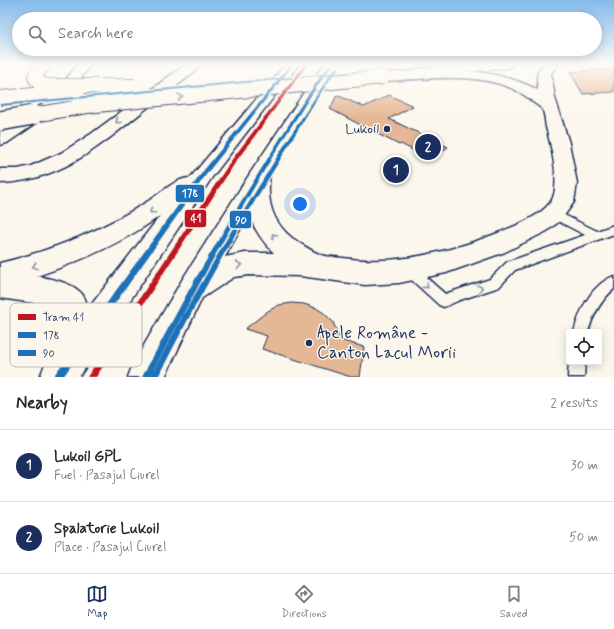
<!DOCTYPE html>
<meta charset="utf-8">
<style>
:root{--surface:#fff;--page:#f2f2f3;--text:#2b2b33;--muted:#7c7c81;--line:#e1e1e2;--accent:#1b2f5e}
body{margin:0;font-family:Mynerve,sans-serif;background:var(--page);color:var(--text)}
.controls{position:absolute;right:12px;bottom:12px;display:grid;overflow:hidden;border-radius:4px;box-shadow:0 2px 10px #0003}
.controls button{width:36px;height:36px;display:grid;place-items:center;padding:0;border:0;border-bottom:1px solid var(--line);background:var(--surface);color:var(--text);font:20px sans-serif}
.you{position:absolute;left:300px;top:204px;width:14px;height:14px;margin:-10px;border:3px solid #fff;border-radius:50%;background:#1a73e8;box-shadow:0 0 0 6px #1a73e833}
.badge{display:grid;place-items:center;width:26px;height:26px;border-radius:50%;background:var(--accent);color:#fff;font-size:13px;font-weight:700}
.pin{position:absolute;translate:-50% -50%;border:2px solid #fff;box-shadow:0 1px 4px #0006}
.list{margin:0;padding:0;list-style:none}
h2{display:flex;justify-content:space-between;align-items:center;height:52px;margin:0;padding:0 16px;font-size:17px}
h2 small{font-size:13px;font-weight:400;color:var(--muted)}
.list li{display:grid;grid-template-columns:26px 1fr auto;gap:12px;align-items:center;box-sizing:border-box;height:72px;padding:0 16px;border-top:1px solid var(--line)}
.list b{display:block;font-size:15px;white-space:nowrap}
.list p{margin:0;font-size:13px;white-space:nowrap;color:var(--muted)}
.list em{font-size:13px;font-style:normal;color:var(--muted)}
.icon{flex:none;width:22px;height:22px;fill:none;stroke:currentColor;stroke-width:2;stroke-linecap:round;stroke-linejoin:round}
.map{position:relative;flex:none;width:614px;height:377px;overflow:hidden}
.search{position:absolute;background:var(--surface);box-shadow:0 2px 10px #0003;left:12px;right:12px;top:12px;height:44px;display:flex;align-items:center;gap:10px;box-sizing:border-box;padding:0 14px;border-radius:22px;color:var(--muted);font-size:15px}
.sheet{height:196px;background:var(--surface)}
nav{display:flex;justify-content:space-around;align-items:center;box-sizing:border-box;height:56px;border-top:1px solid var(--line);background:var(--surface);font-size:11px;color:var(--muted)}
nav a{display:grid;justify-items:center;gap:2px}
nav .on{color:var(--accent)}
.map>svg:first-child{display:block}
</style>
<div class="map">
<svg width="614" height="377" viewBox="0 0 614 377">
<rect width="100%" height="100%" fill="#fbf7ec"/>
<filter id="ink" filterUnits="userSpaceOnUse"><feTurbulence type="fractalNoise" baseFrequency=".025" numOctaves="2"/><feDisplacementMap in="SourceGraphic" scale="8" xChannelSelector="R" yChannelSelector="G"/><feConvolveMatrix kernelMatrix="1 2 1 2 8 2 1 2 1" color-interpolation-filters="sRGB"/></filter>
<g filter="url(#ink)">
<g fill="#e5b895" stroke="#1b2f5e">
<polygon points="614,69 614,92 583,94 570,72"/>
<polygon points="337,95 364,107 389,95 413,106 389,119 448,147 430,159 401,144 399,145 330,109"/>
<polygon points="292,303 304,304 316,308 324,313 333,322 340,340 364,347 360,377 351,377 262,349 267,336 245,329 268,311 279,305"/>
</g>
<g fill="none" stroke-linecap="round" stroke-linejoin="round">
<g stroke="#1b2f5e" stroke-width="3">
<g id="service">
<polygon points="554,210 597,231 614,225 614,234 515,270 499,287 460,300 444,307 439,305 405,274 403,270 405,266 409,265 413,266 445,294 490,279 507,262 585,235 550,217 549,214 550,211"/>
<path d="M614 276V289C600 301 593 315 588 332H574C580 310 591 285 614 276Z"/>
<polygon points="569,362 585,362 584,377 568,377"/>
</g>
</g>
<g stroke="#1b2f5e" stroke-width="3">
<g id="secondary">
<polygon points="78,64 91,64 66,98 55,110 7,143 0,145 0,131 43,104 56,92"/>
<path d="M186 64H201C193 76 168 91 156 101 107 139 66 181 0 183V169H18L31 166 61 153 91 134Z"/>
<polygon points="463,64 513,64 512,67 507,68 418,77 413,76 411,73 413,70 418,69"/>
</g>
</g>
<g stroke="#1b2f5e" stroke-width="3">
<g id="primary">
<path d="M286 64H299L213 176 79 377H40L45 364 54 353 60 331V315L52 306 48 305 0 298V263C54 250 103 230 150 200 161 193 176 178 190 178ZM160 216 88 309C87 304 85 298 82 294 72 282 51 279 37 276 81 261 122 243 160 216Z"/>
<path d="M325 64H338C319 92 302 121 285 149 281 157 272 167 270 175 266 200 272 222 292 238 301 244 311 251 321 255 328 257 336 257 343 258 395 266 450 252 498 233 515 226 538 218 550 203 562 188 551 145 546 127 545 122 545 114 542 109 540 107 536 104 533 102 496 68 429 79 383 81L378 80 376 77 378 74 383 73C439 70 486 64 538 90 537 78 535 73 544 64H558L551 73 555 98 569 143 577 183 574 202 561 220 547 231 505 252 446 273 399 283 365 285 300 276 249 275 234 277 202 298 165 377H128L133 364 182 280 251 172 315 76ZM249 213C253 228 263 242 274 253H245L225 257Z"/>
</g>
</g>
<use href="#service" fill="#fbf7ec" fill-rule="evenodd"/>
<use href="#secondary" fill="#fbf7ec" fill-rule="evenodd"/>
<use href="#primary" fill="#fbf7ec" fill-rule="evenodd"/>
<g stroke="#1b2f5e" stroke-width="16" stroke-linecap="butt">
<g id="secondary-bridge">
<polyline points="0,98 78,91"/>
<polyline points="76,107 383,77"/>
</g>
</g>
<g stroke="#1b2f5e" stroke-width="16" stroke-linecap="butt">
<g id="primary-bridge-far1">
<polyline points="45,64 38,70 35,77 40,84 48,86 134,86"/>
<polyline points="27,116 99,104"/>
</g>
</g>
<g stroke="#1b2f5e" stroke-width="22" stroke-linecap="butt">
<polyline id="primary-bridge" points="0,121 33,115"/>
</g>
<use href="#secondary-bridge" stroke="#fbf7ec" stroke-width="14"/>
<use href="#primary-bridge-far1" stroke="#fbf7ec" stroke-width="14"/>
<use href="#primary-bridge" stroke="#fbf7ec" stroke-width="19"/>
<g stroke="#fbf7ec" stroke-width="3">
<g id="bus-1">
<polygon points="291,64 294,64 208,172 63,377 54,377 55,374 204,170"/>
<path d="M330 64H333C311 94 292 125 273 156 229 228 189 302 150 377H142L190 288 240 203 301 105 316 83Z"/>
</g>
</g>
<g stroke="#fbf7ec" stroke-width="3">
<path id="bus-2" d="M336 67 339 68 335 73 368 70 370 71 368 72 333 75C314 102 297 131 280 160 236 230 196 303 158 377H150L182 317 230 233 280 152 314 99 330 75 1 106H0V104L331 73Z"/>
</g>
<use href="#bus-1" fill="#1d71b8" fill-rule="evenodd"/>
<use href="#bus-2" fill="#1d71b8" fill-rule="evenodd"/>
<g stroke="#fbf7ec" stroke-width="3">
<polygon id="tram-1" points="305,64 308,64 237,160 96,377 87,377 233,158"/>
</g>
<use href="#tram-1" fill="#be1622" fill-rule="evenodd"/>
</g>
<defs><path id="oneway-chevron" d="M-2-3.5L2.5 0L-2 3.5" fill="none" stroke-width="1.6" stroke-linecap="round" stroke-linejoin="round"/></defs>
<g stroke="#8b93a5">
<use href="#oneway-chevron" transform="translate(180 97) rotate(-6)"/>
<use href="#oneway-chevron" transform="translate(118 121) rotate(143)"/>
<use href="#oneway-chevron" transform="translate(152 211) rotate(146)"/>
<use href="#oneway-chevron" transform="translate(274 236) rotate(-131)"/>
<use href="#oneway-chevron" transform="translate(239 265) rotate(-8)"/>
<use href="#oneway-chevron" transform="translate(35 266) rotate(164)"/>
<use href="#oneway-chevron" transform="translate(426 286) rotate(41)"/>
<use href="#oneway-chevron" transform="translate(480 288) rotate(-18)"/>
</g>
</g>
<linearGradient id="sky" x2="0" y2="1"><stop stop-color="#83bbea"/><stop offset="0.55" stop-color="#fdfbf6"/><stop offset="1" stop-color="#fdfbf6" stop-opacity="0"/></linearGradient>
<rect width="614" height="117" fill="url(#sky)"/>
<g fill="#1b2f5e" stroke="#fbf7ec" stroke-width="1.5">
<circle cx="387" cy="129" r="4"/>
<circle cx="309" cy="343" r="4"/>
</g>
<g text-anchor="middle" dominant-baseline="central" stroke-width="3" stroke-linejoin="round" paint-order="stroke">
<g font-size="14" fill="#1b2f5e" stroke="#fbf7ec" text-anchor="end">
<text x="379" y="129">Lukoil</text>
</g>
<g font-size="17" fill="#1b2f5e" stroke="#fbf7ec" text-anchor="start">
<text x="317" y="333">Apele Române -<tspan x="317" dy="20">Canton Lacul Morii</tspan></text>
</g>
</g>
<rect x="10" y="303" width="132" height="64" rx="6" fill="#fbf7ec" stroke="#b8bbc1" stroke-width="1"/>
<rect x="18" y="314" width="18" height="6" fill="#be1622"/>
<rect x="18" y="332" width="18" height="6" fill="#1d71b8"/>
<rect x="18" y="350" width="18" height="6" fill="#1d71b8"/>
<g font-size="11" fill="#1b2f5e">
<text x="43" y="321">Tram 41</text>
<text x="43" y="339">178</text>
<text x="43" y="357">90</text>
</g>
<g stroke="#fbf7ec" stroke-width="1.5">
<rect x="175" y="184" width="30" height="19" rx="4" fill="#1d71b8"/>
<rect x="184" y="209" width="23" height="19" rx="4" fill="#be1622"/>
<rect x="229" y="210" width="23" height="19" rx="4" fill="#1d71b8"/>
</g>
<g font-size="11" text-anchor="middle" font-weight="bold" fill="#fff">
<text x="190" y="197">178</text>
<text x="196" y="222">41</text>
<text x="241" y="224">90</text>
</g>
</svg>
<div class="controls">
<button><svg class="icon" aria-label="locate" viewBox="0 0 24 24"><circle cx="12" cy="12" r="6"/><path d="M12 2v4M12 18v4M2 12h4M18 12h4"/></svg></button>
</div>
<div class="you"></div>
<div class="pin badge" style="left:396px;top:170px">1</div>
<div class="pin badge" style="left:428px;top:147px">2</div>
<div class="search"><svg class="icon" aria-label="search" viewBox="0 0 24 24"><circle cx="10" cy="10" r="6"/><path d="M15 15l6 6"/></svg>Search here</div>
</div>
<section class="sheet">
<h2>Nearby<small>2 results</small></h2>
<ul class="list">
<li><span class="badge">1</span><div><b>Lukoil GPL</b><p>Fuel · Pasajul Ciurel</p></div><em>30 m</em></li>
<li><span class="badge">2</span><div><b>Spalatorie Lukoil</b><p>Place · Pasajul Ciurel</p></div><em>50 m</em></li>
</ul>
</section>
<nav>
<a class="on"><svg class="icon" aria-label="map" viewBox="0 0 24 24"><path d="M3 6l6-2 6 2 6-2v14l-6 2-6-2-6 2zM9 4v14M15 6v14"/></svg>Map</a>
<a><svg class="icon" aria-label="directions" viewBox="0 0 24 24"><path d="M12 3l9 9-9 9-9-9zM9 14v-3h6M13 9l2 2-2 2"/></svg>Directions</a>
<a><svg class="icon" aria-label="saved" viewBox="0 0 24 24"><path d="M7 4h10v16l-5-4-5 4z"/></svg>Saved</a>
</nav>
